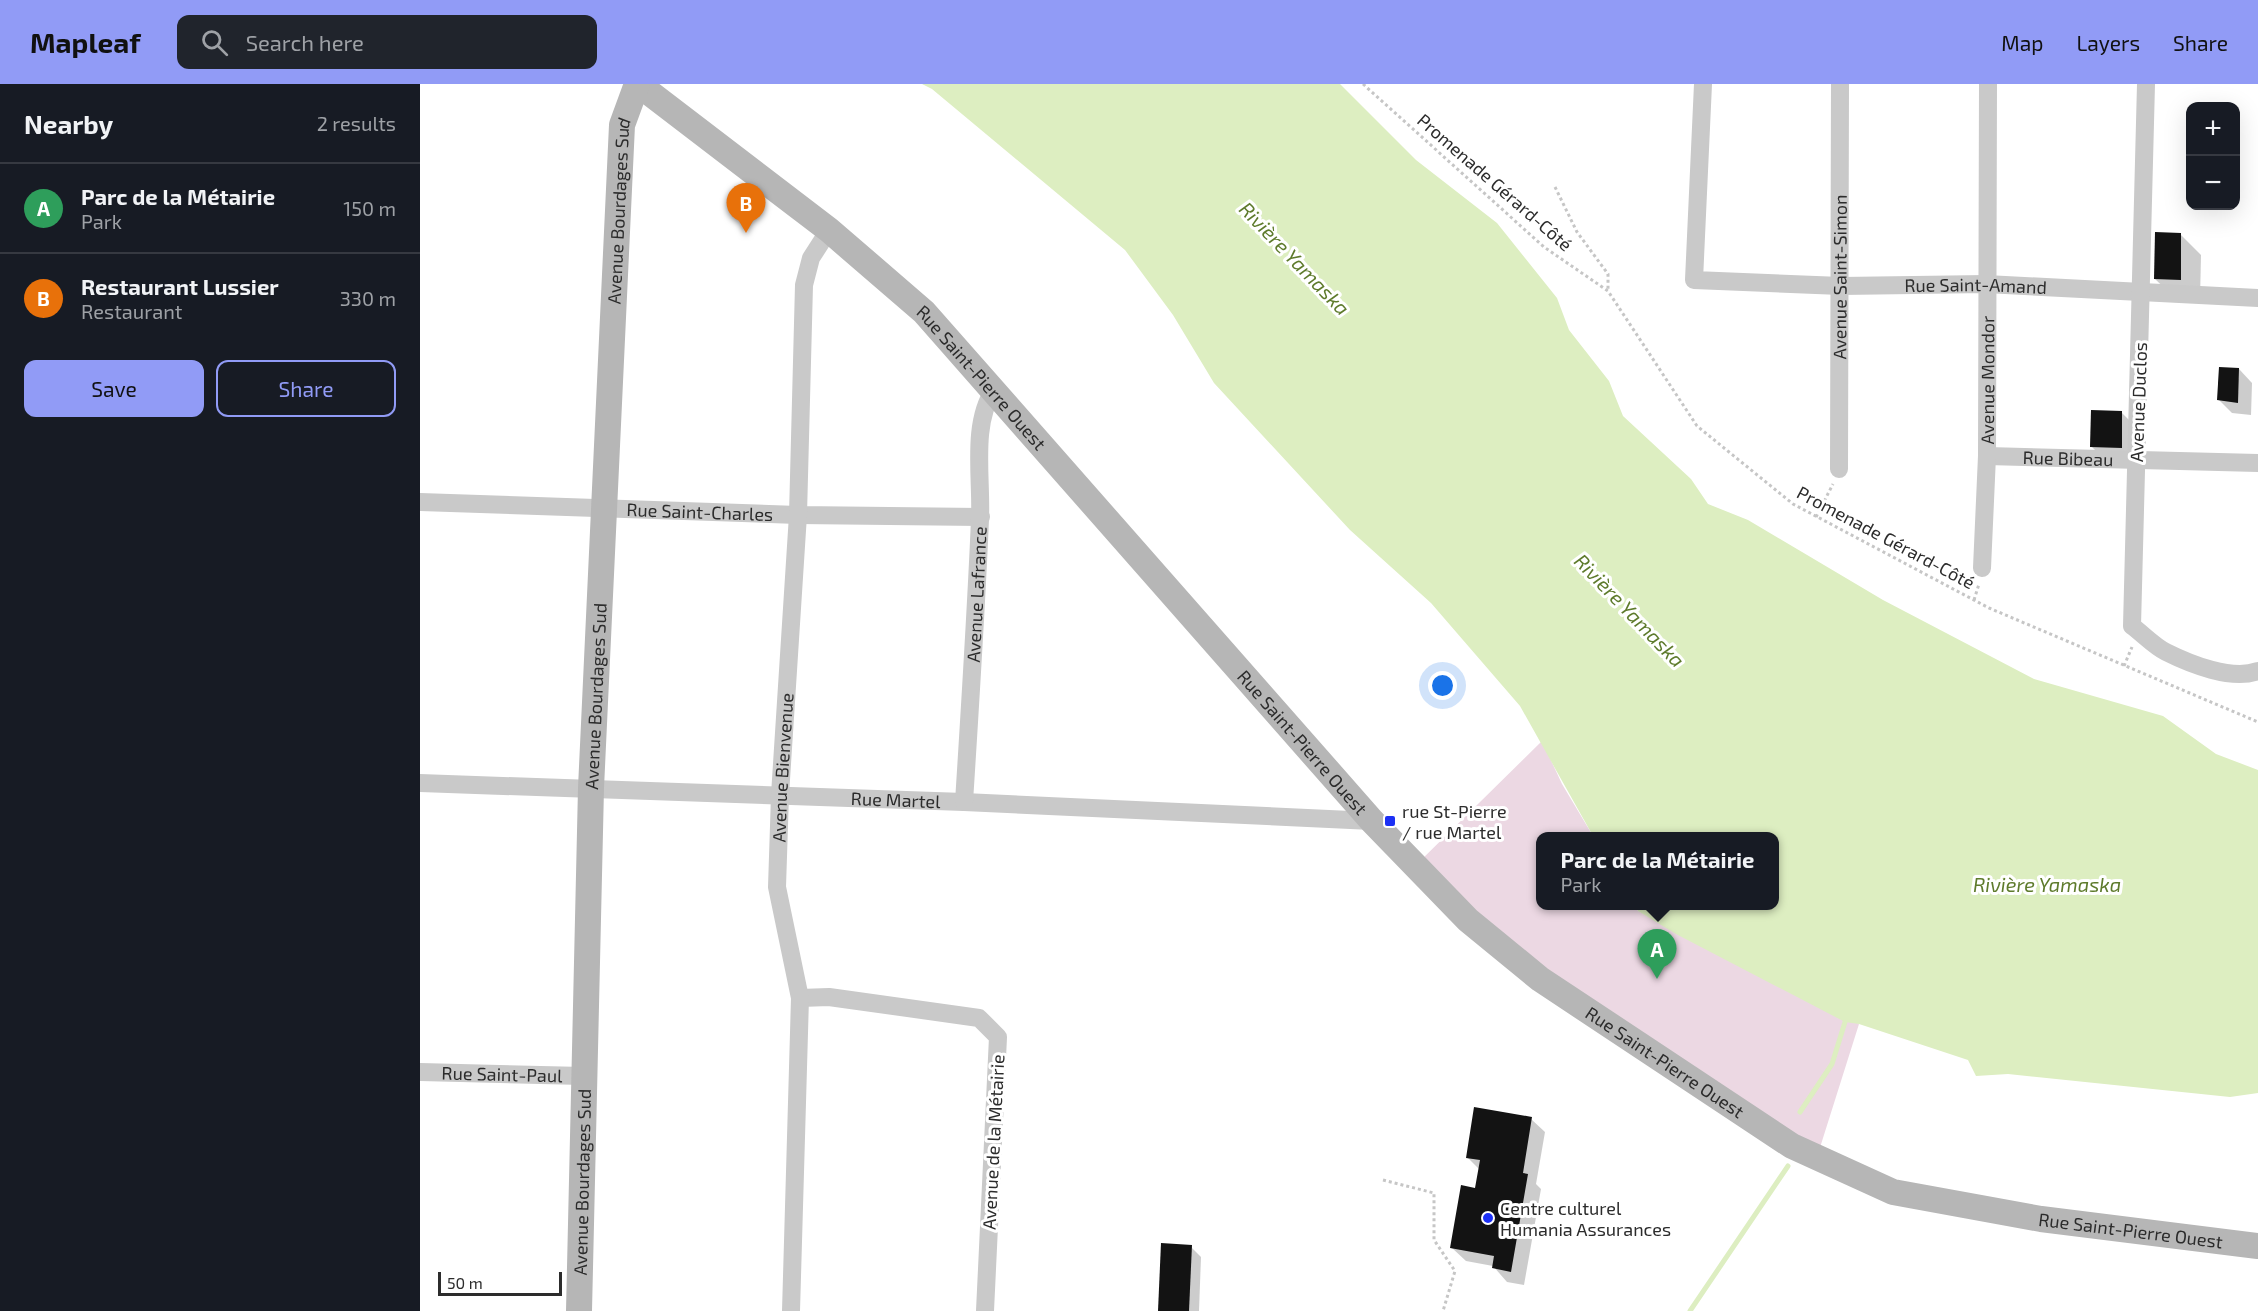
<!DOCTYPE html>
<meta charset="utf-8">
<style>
:root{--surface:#171b24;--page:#20242c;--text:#f1f3f6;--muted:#9ea1a6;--line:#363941;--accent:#919bf6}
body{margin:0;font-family:"Exo 2",sans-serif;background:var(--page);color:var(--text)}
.controls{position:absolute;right:18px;top:18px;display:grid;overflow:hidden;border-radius:12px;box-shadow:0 6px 24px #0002}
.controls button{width:54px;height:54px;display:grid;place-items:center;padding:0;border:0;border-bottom:2px solid var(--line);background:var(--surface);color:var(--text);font:30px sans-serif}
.scale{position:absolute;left:18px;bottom:15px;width:124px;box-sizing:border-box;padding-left:6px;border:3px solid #2c2c2c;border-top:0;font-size:16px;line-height:21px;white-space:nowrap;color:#2c2c2c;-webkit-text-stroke:4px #fff;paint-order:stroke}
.you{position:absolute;left:1023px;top:602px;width:21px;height:21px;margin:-15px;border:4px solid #fff;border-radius:50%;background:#1a73e8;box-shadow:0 0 0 9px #1a73e833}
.badge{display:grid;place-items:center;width:39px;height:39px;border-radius:50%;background:var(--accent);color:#fff;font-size:20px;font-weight:700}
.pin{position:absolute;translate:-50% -50px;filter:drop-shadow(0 2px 3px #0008)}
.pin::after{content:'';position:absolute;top:32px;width:21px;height:18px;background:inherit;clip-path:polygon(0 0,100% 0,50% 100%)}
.popup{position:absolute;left:1116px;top:748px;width:243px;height:78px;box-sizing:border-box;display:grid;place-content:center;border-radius:12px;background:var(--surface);filter:drop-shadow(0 2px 4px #0005);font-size:20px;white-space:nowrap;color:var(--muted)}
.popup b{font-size:22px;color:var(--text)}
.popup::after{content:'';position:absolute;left:50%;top:100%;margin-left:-12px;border:12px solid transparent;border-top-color:var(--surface)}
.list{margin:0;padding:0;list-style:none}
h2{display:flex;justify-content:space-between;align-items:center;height:78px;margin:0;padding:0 24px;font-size:26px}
h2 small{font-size:20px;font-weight:400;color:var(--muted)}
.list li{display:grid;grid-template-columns:39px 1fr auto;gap:18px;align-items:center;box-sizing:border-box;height:90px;padding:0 24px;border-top:2px solid var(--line)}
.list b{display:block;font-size:22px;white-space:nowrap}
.list p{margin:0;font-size:20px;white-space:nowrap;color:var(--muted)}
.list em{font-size:20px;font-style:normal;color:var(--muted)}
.actions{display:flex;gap:12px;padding:18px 24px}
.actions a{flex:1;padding:14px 0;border:2px solid var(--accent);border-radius:12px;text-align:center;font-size:21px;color:var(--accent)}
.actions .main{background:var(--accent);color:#111}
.icon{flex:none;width:33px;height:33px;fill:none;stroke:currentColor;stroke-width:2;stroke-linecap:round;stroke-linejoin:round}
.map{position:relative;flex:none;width:1838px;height:1227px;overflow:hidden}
header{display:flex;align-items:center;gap:36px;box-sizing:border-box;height:84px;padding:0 30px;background:var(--accent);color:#111}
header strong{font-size:28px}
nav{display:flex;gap:33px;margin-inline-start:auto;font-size:21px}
.search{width:420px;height:54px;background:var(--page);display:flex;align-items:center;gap:15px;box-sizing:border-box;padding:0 21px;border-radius:12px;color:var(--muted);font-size:22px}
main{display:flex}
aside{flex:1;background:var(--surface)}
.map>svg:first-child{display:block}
</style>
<header>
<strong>Mapleaf</strong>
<div class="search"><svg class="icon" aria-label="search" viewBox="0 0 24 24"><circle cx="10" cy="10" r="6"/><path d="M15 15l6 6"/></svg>Search here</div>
<nav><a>Map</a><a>Layers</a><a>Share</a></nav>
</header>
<main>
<aside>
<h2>Nearby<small>2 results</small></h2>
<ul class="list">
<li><span class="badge" style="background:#2e9e5b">A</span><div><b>Parc de la Métairie</b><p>Park</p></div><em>150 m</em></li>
<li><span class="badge" style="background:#e8710a">B</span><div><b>Restaurant Lussier</b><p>Restaurant</p></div><em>330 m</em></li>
</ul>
<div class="actions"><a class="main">Save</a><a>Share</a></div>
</aside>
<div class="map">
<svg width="1838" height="1227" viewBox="0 0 1838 1227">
<rect width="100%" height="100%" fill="#fff"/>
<polygon fill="#ecd8e3" points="1122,657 1142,700 1173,752 1120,752 1120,822 1215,822 1218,827 1439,940 1397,1073 1194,945 995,782"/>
<polygon fill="#ddeec1" points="502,0 920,0 996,76 1077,139 1137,214 1149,246 1189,297 1203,332 1271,395 1288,420 1328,436 1463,516 1614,595 1743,632 1796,670 1838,686 1838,1009 1810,1013 1588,990 1556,992 1548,976 1439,940 1425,938 1256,850 1218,827 1215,822 1354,822 1354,752 1173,752 1100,622 1011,519 930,446 794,299 753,231 705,166 512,5"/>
<g fill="#0003">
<polygon points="1761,151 1781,171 1780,216 1756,215 1735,195"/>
<polygon points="1819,285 1832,299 1831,331 1812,329 1798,315"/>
<polygon points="1701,328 1722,349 1722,384 1692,383 1672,363"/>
<polygon points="1111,1035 1125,1048 1116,1100 1121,1105 1104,1201 1087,1198 1073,1182 1046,1177 1032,1164 1056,1106 1060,1086 1047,1073"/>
<polygon points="771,1163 781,1173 779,1227 740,1227"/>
</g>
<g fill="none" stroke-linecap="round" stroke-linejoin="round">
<g stroke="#ddeec1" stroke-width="5">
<polyline points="1380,1028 1412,980 1425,938"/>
<polyline points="1270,1227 1368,1082"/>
</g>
</g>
<g fill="#131313">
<polygon points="1735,148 1761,149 1761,196 1734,195"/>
<polygon points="1799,283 1819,284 1818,319 1797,316"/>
<polygon points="1671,326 1702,327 1702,364 1670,363"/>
<polygon points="1054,1023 1112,1033 1103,1089 1108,1090 1091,1188 1072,1184 1074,1172 1030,1164 1041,1101 1055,1104 1060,1076 1046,1074"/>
<polygon points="741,1159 772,1161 769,1227 738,1227"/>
</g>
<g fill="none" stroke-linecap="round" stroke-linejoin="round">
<g stroke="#c6c6c6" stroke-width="3" stroke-dasharray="3 3" stroke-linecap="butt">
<polyline points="943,0 1124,163 1188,207 1277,342 1373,420 1569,524 1838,638"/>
<polyline points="1135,103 1157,148 1188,190 1188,207"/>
<polyline points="1396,433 1413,400"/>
<polyline points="1554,516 1559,500"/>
<polyline points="1704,582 1712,563"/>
<polyline points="963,1096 1014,1109 1014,1156 1035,1187 1023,1227"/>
</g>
<g stroke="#c9c9c9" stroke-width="18">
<path id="s1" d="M1283 0 1274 196 1421 202 1566 200 1838 214"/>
<path d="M1726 0 1712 542C1723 550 1734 562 1746 568 1770 580 1812 597 1838 587"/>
<path id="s2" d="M1567 372 1838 379"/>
<path id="s3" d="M1419 385 1420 0"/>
<path id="s4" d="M0 418 378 431 561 433"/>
<path id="s5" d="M1562 484 1567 372 1568 0"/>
<path id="s6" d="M0 699 544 718 952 737"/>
<path id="s7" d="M544 718C550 624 556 530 560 435 562 395 551 340 574 306"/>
<polyline points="380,914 409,913 559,934 578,953 565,1227"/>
<path id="s8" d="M0 988 164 992"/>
<path id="s9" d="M371 1227 380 914 357 803 360 711 378 431 384 201 391 174 409 146"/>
</g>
<g stroke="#b6b6b6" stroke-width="26">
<path id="s10" d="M218 0 409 146 504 228 952 737 1048 836 1120 895 1372 1062 1473 1108 1621 1135 1838 1162"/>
<path id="s11" d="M159 1227 171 704 202 41 217 0"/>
</g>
</g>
<g fill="#1c30f5" stroke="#fff" stroke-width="2">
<rect x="964" y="731" width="12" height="12" rx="3"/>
<circle cx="1068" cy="1134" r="6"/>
</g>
<g text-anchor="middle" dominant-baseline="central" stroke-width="6" stroke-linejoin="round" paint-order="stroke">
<g font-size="18" fill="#2c2c2c" stroke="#fff">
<text transform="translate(1075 98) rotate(41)">Promenade Gérard-Côté</text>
<text stroke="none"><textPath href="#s11" startOffset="1101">Avenue Bourdages Sud</textPath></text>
<text stroke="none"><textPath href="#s3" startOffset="192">Avenue Saint-Simon</textPath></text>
<text stroke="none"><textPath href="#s1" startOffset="478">Rue Saint-Amand</textPath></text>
<text stroke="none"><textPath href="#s10" startOffset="453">Rue Saint-Pierre Ouest</textPath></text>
<text stroke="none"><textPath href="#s5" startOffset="188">Avenue Mondor</textPath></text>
<text transform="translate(1718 318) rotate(-88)">Avenue Duclos</text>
<text stroke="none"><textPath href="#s2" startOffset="81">Rue Bibeau</textPath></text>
<text stroke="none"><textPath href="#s4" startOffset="280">Rue Saint-Charles</textPath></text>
<text transform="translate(1466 453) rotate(28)">Promenade Gérard-Côté</text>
<text stroke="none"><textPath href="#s7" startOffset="208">Avenue Lafrance</textPath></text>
<text stroke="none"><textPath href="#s11" startOffset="615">Avenue Bourdages Sud</textPath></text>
<text stroke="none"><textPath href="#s10" startOffset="939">Rue Saint-Pierre Ouest</textPath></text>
<text stroke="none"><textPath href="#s9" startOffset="546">Avenue Bienvenue</textPath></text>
<text stroke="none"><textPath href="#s6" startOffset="476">Rue Martel</textPath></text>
<text stroke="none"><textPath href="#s10" startOffset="1425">Rue Saint-Pierre Ouest</textPath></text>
<text stroke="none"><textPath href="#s8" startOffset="82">Rue Saint-Paul</textPath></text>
<text transform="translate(573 1058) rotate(-87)">Avenue de la Métairie</text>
<text stroke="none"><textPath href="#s11" startOffset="129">Avenue Bourdages Sud</textPath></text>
<text stroke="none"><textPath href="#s10" startOffset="1929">Rue Saint-Pierre Ouest</textPath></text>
</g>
<g font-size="18" fill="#2c2c2c" stroke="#fff" text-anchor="start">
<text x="982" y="727">rue St-Pierre<tspan x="982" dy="21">/ rue Martel</tspan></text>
<text x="1080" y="1124">Centre culturel<tspan x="1080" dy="21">Humania Assurances</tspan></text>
</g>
<g font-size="20" font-style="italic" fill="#5e7b2c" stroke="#fff">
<text transform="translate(875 174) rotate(46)">Rivière Yamaska</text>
<text transform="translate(1210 526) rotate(46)">Rivière Yamaska</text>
<text x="1627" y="800">Rivière Yamaska</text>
</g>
</g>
</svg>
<div class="controls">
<button>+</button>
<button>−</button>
</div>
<div class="scale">50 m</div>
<div class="you"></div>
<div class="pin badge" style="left:1237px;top:895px;background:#2e9e5b">A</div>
<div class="popup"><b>Parc de la Métairie</b>Park</div>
<div class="pin badge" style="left:326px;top:149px;background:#e8710a">B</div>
</div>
</main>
